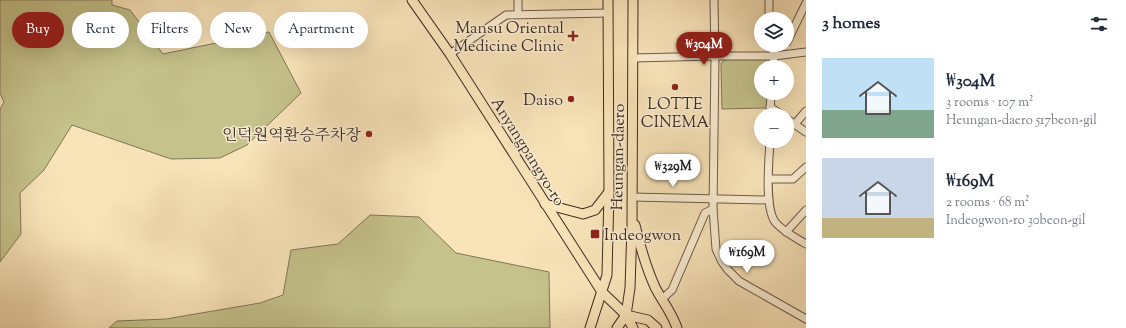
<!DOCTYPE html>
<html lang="en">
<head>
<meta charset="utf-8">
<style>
	body { margin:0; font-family:"Sorts Mill Goudy","Noto Serif KR",serif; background:#f6f6f7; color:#1f2937; height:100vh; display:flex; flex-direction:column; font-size:15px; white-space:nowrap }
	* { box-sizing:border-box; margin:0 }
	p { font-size:13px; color:#747a83 }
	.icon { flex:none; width:22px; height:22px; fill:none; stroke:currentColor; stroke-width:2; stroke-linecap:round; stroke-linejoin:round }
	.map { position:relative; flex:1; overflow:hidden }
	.sheet { display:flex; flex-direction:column; background:#fff; width:320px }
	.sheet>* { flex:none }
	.banner { position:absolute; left:12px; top:12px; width:380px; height:36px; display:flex; gap:8px }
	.fabs { position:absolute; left:754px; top:12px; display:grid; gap:8px }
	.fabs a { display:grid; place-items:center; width:40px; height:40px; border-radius:50%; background:#fff; box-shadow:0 4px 16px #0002; font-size:20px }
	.price { position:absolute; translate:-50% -34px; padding:0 9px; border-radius:14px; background:#fff; color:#222; font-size:13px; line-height:26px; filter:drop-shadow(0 1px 2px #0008) }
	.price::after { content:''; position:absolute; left:50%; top:24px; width:12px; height:9px; margin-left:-6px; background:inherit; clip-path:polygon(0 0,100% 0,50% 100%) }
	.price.current { background:#8f2418; color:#fff }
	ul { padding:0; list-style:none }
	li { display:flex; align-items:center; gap:12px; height:100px; padding:0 16px }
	li span { display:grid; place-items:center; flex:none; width:112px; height:80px; border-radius:0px; color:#555 }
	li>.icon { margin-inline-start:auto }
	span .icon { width:48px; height:48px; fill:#fffc; stroke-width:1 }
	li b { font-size:17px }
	h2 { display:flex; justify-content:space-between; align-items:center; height:48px; padding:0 16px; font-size:17px }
	.pill { padding:0 14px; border-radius:18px; background:#fff; box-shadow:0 4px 16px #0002; font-size:14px; line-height:36px }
	.pill.current { background:#8f2418; color:#fff }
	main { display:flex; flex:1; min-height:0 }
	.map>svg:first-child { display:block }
	.green { fill:#c5c28b; stroke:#817757 }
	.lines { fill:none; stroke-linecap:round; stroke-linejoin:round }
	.minor-casing { stroke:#6c5a49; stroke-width:9 }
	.major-casing { stroke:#3d2c23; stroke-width:11 }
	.minor { stroke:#fbedd2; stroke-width:7 }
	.major { stroke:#f9e4ba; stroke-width:9 }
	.poi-dot { fill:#8f2418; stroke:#fbedd2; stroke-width:1.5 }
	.labels { text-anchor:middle; stroke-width:3; stroke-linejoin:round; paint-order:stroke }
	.poi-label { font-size:16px; fill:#3d2c23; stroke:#fbedd2; text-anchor:end }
	.street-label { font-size:16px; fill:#3d2c23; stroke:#fbedd2 }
</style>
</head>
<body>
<main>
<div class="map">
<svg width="806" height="328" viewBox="0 0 806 328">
	<rect width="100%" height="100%" fill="#f9e4ba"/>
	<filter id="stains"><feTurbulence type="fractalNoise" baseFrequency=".005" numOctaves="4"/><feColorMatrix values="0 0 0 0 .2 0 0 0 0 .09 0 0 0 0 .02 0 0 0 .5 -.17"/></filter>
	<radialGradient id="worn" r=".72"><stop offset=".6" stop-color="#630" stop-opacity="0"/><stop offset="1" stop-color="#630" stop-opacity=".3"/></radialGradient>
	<g class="green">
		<polygon points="0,0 112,0 112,5 130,10 163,54 269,32 301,93 247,145 220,158 171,159 72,125 44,170 20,193 21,234 0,262 0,109 4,102 0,93"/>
		<polygon points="729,57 769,59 769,67 761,67 761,93 768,93 767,108 722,109 721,63"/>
		<polygon points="370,215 419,217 456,253 549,272 550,328 109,328 117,321 166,319 260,303 283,295 291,250 338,244"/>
	</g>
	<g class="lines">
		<g class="minor-casing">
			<g id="minor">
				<polyline points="714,0 715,56 713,209 716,249 722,262 728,270 739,281 806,319"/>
				<polyline points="769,0 769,19"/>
				<polyline points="518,14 518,0"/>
				<polyline points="787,42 806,3"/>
				<polyline points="772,45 774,56 773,67"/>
				<polyline points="450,54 506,15 608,13"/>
				<polyline points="633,58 715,56 774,56 806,52"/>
				<polyline points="770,107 782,115"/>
				<polyline points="770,115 771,93"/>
				<polyline points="787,119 806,132"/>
				<polyline points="795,124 806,111"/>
				<path d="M770,141C769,159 764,210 776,223C784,232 796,238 806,244"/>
				<polyline points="769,179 793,179 806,167"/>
				<polyline points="632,197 769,200"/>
				<polyline points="786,232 806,210"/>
				<polyline points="662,299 672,290 705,213 713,209"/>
			</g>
		</g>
		<g class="major-casing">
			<g id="major">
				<polyline points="412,0 450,54 602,292 626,315 633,328"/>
				<polyline points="545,204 583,214 595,210 609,192"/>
				<path d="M635,225C640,246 646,267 655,287C662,301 672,313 677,328"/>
				<polyline points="626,315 648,320 657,328"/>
				<polyline points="590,328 607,275 609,192 608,0"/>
				<polyline points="617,328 626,315 630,288 632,227 633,0"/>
			</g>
		</g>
		<use href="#minor" class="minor"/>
		<use href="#major" class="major"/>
	</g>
	<g class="poi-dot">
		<path d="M571 30h4v4h4v4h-4v4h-4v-4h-4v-4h4z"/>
		<circle cx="675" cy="87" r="4"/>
		<circle cx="571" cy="99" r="4"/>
		<circle cx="369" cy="134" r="4"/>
		<rect x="590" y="229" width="10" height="10" rx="2"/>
	</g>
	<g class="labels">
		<g class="poi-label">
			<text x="564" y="33">Mansu Oriental<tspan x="564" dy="18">Medicine Clinic</tspan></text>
			<text x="563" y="105">Daiso</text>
			<text x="675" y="109" text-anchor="middle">LOTTE<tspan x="675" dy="18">CINEMA</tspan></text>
			<text x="361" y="140">인덕원역환승주차장</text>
			<text x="604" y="240" text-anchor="start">Indeogwon</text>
		</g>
		<g class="street-label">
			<text transform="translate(529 151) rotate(58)" y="6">Anyangpangyo-ro</text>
			<text transform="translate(617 157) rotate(-89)" y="6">Heungan-daero</text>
		</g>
	</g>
	<rect width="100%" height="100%" filter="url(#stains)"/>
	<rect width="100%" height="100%" fill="url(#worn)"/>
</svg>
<div class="fabs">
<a><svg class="icon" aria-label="layers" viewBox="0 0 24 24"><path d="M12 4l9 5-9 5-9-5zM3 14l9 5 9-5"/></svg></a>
<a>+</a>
<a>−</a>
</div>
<b class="price current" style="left:704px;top:66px">₩304M</b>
<b class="price" style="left:673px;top:188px">₩329M</b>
<b class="price" style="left:747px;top:274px">₩169M</b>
<div class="banner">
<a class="pill current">Buy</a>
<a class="pill">Rent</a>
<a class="pill">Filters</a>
<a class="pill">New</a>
<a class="pill">Apartment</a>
</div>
</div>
<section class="sheet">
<h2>3 homes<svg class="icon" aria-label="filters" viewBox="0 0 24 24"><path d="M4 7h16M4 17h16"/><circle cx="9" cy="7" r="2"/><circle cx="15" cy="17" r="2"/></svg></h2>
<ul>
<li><span style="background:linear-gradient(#bfe0f5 65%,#7fa58c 0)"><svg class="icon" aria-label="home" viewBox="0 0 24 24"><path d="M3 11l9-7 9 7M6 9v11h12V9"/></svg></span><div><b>₩304M</b><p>3 rooms · 107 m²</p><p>Heungan-daero 517beon-gil</p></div></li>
<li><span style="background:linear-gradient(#c9d6e8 75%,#c2b280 0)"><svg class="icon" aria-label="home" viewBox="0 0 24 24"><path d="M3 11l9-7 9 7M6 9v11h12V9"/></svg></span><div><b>₩169M</b><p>2 rooms · 68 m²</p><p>Indeogwon-ro 30beon-gil</p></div></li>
</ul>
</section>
</main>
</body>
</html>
